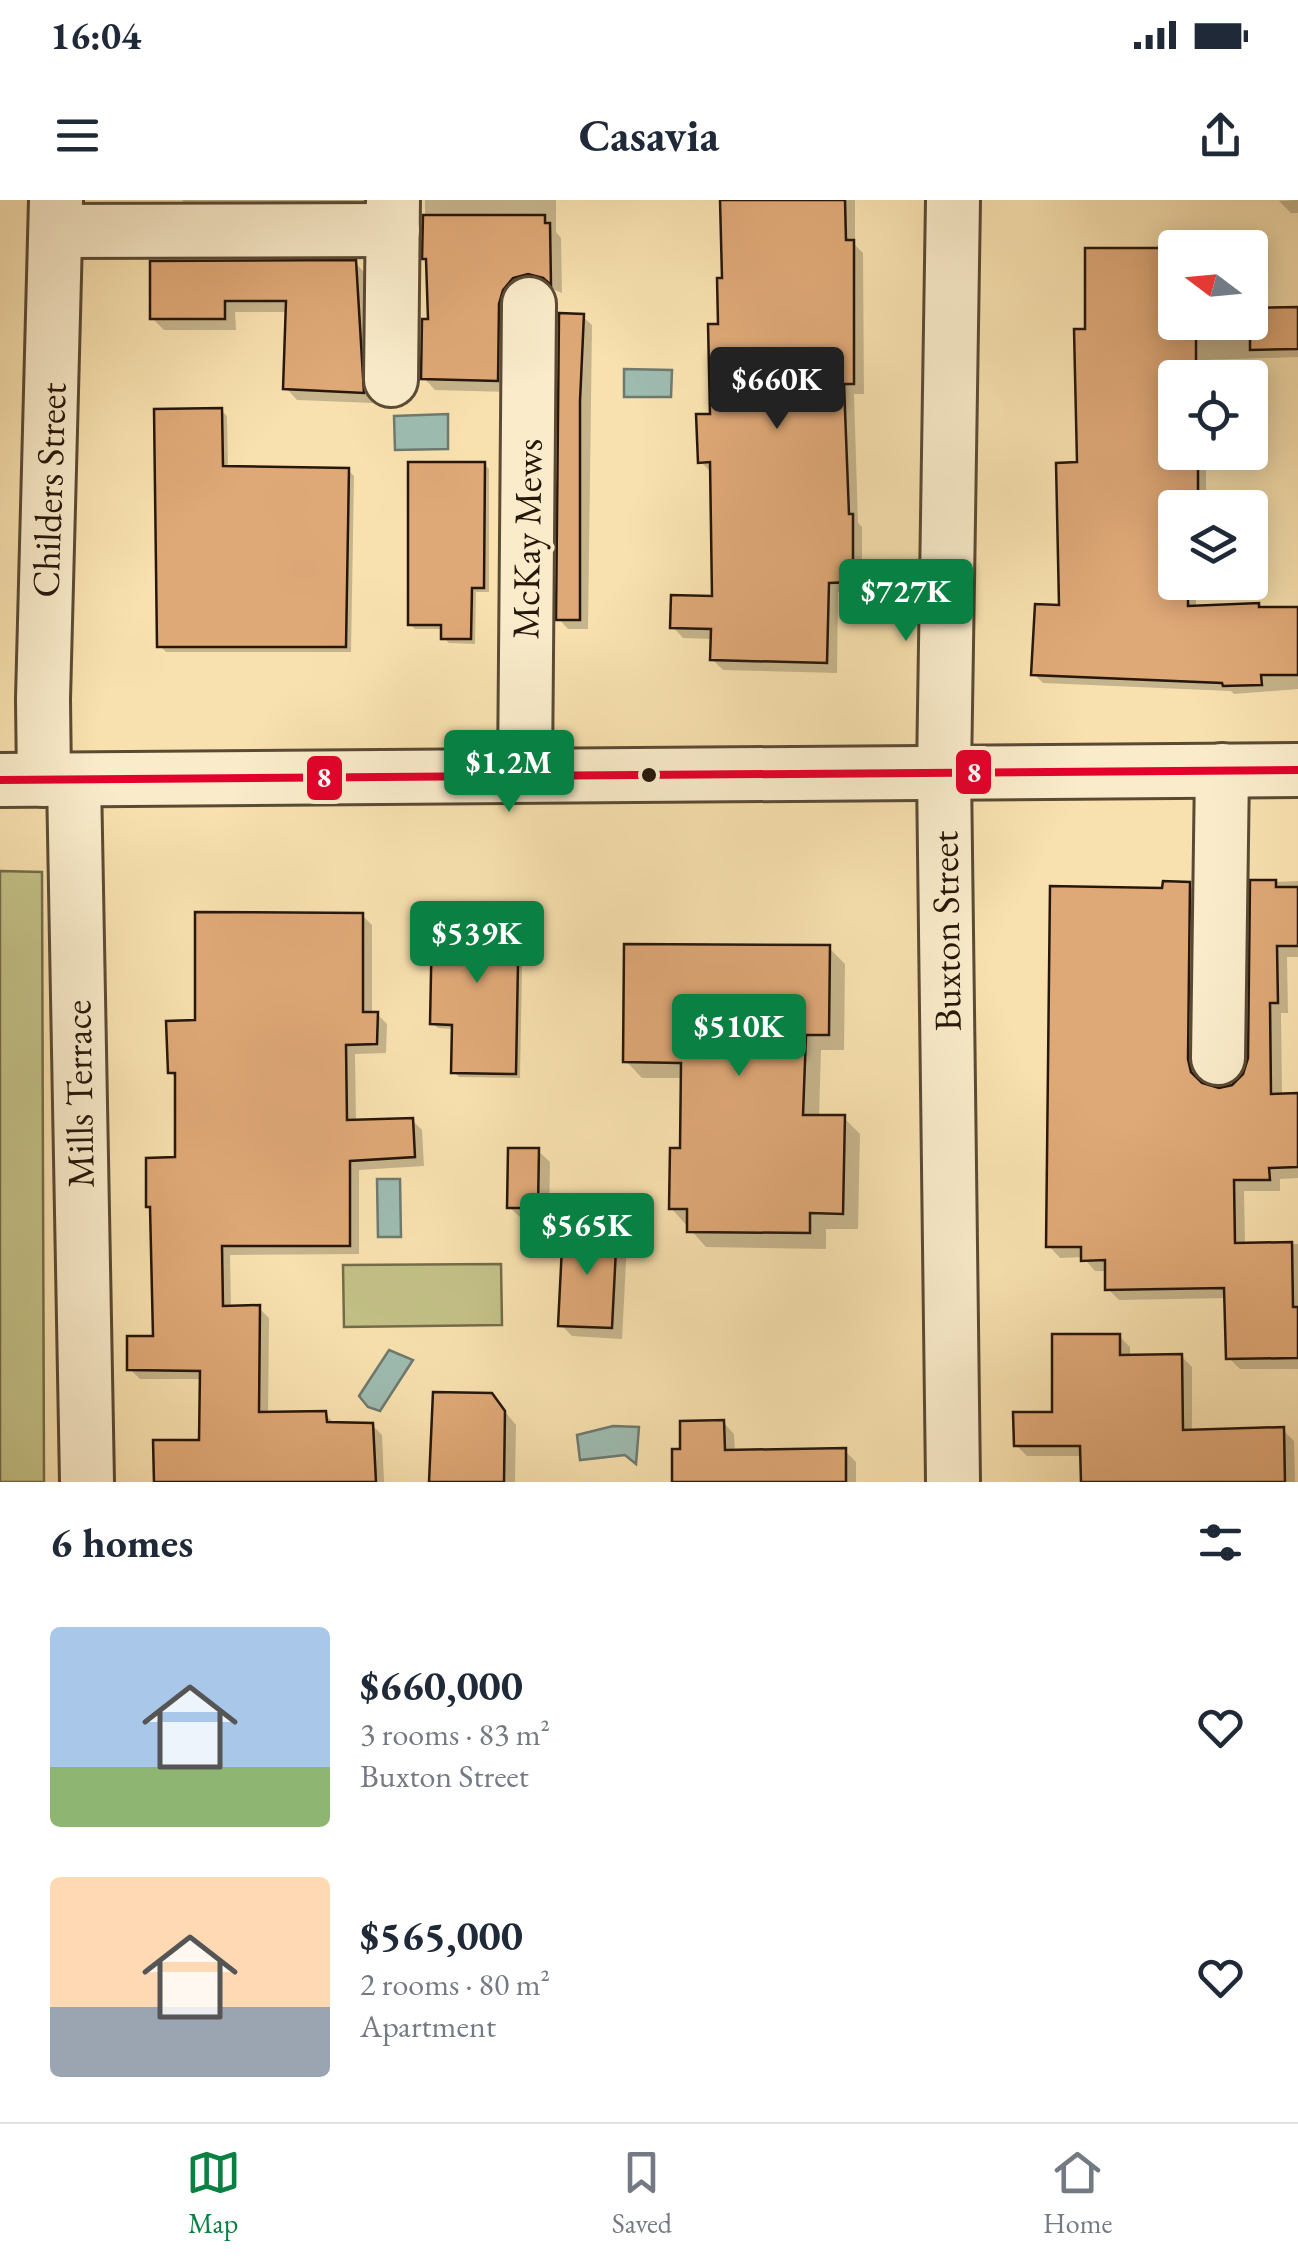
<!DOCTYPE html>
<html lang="en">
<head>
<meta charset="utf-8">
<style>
	body { margin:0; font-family:"EB Garamond",serif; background:#f2f2f3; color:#1f2937; height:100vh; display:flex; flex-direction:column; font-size:38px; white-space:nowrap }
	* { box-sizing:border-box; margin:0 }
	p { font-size:32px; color:#747a83 }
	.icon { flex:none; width:55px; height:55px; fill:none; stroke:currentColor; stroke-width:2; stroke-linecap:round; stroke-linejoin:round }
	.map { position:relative; height:1282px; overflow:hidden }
	.sheet { display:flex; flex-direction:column; background:#fff; flex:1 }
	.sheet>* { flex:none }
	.needle { width:65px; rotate:286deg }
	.fabs { position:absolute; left:1158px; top:30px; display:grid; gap:20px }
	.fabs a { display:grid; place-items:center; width:110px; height:110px; border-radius:10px; background:#fff; box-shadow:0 5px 25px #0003; font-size:50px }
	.price { position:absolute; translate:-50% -85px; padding:0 22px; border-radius:10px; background:#0b8043; color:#fff; font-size:32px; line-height:65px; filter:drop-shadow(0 2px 5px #0008) }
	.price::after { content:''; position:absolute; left:50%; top:60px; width:30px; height:22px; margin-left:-15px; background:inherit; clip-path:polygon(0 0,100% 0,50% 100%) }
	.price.on { background:#222; color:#fff }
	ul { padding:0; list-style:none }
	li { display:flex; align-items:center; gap:30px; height:250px; padding:0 50px }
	li span { display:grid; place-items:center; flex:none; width:280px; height:200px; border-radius:10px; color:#555 }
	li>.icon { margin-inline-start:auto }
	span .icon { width:120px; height:120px; fill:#fffc; stroke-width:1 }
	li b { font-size:42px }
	h2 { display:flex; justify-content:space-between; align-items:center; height:120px; padding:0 50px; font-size:42px }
	.status { display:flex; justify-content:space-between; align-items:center; height:70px; padding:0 50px; background:#fff; direction:ltr }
	.status svg { height:28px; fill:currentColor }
	header { display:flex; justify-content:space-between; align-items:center; height:130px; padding:0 50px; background:#fff; font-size:45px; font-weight:700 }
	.dock { display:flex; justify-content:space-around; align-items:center; height:140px; border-top:2px solid #e0e1e3; background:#fff; font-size:28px; color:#747a83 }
	.dock a { display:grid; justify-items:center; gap:5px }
	.dock .on { color:#0b8043 }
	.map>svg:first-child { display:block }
	.green { fill:#c3c187; stroke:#746c49; stroke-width:2.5 }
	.water { fill:#9ebcb1; stroke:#6e7a6f; stroke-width:2.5 }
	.shadow { fill:#0003 }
	.building { fill:#dfa877; stroke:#26170b; stroke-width:2.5 }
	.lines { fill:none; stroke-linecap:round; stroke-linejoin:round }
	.minor-casing { stroke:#5a4a34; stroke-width:58 }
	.minor { stroke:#faeccb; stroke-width:52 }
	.bus-1-casing { stroke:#faeccb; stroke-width:15 }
	.bus-1 { stroke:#e4002b; stroke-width:8 }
	.bus-dot { fill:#26170b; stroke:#faeccb; stroke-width:4 }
	.labels { text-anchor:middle; stroke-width:8; stroke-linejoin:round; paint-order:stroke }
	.street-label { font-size:38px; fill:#26170b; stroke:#faeccb }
	.line-badge { stroke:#faeccb; stroke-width:4 }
	.badge-label { font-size:28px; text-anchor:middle; font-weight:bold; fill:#fff }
</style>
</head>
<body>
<div class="status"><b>16:04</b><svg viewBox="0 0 49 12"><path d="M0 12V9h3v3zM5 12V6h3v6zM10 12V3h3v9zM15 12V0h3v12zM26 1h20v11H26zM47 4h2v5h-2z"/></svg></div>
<header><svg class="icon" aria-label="menu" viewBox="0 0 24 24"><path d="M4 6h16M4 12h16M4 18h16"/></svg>Casavia<svg class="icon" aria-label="share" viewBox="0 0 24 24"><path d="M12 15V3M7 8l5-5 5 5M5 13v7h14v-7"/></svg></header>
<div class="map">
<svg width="1298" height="1282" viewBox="0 0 1298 1282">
	<rect width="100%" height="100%" fill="#f8e1af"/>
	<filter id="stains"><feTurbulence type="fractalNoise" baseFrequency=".002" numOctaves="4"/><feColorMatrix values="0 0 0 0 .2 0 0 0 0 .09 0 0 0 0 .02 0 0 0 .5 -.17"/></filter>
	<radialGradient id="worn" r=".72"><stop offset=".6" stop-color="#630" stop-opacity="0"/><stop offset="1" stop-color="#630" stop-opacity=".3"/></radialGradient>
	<g class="green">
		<polygon points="0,671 42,672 44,1282 0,1282"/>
		<polygon points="501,1064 502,1125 344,1127 343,1065"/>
	</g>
	<g class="water">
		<polygon points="624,169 672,170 671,197 624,197"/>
		<polygon points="448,214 448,249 395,250 394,216"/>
		<polygon points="377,979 400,979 401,1037 378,1037"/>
		<polygon points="389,1150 413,1160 380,1211 368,1207 359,1196"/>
		<polygon points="613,1226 639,1227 636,1264 625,1255 580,1260 577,1235"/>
	</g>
	<g class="shadow">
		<polygon points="182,0 379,0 340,3 340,11 193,11"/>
		<polygon points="425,0 556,0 556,32 561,38 562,93 542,85 509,192 435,190 424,178 431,121 429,62 425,58"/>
		<polygon points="723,0 855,0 855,45 863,53 864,194 854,194 858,323 862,327 862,392 838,392 837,473 723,470 712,459 713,439 683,438 673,427 714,399 711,272 701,262 713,216 724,80"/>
		<polygon points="1298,0 1298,13 1291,13 1279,1"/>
		<polygon points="1175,51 1175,122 1250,122 1250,111 1298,110 1298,157 1204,160 1204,178 1175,178 1175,252 1206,252 1206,305 1175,308 1175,382 1196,382 1196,408 1258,406 1262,410 1298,409 1298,489 1234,494 1231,491 1043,483 1034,474 1062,408 1079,265 1088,131"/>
		<polygon points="355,63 366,74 374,203 297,200 286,188 288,112 235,112 236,130 164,130 152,118"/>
		<polygon points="582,116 592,125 588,429 568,429 559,419"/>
		<polygon points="221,210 227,216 228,268 348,270 354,276 351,452 166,452 160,446"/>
		<polygon points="484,264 489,269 489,392 476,392 475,444 449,443 444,438 444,429 415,429 410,424"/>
		<polygon points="1298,681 1298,757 1287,757 1288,813 1281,813 1282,896 1298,895 1298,978 1280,979 1280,991 1244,991 1245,1045 1298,1044 1298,1169 1240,1169 1229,1158 1227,1098 1119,1100 1108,1089 1107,1071 1095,1071 1083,1057 1060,1058 1049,1046 1165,690 1189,685 1201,696 1198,871 1203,886 1217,890 1235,886 1245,875 1250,860 1253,683"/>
		<polygon points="518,709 523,714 520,878 459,877 454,872 455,829 438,828 432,823"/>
		<polygon points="362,715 372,725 372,814 377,814 387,824 386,853 355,854 356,922 412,920 422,930 424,966 359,970 359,1054 230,1055 231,1109 259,1108 269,1118 268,1214 325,1214 336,1225 372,1225 382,1235 384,1282 157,1282 202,1242 202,1179 140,1179 130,1169 155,1138 177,960 177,879 170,872 197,823"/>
		<polygon points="829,748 845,764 844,850 821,850 819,917 844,918 860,934 858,1029 826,1029 826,1049 706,1047 671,1008 682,951 683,878 642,878 626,861"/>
		<polygon points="538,951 550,962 549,1019 521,1018 509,1007"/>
		<polygon points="616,1032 627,1043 622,1139 572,1136 561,1125"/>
		<polygon points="1119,1136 1130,1147 1130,1157 1181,1156 1192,1167 1192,1232 1283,1230 1294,1241 1295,1282 1083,1282 1082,1256 1027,1256 1016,1245 1055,1214"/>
		<polygon points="491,1195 516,1225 515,1282 431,1282"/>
		<polygon points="723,1222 734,1234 735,1252 844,1250 856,1262 856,1282 675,1282 683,1252"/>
	</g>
	<g class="building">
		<polygon points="720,0 845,0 846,40 854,40 854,184 844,184 849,314 853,314 853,382 829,383 827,463 710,460 711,429 670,428 671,395 712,396 710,262 698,263 696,214 710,214 708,124 718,124 717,78 722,78"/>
		<polygon points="423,15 545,15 545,23 550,23 551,85 543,78 528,74 513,78 503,90 499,104 498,181 421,179 422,119 428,119 426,59 422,59"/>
		<polygon points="1085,48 1175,48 1175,128 1196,128 1196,178 1175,178 1175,252 1198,252 1198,297 1175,297 1175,382 1188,382 1188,406 1259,403 1259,407 1298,407 1298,475 1261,475 1262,485 1223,486 1222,483 1031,475 1035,404 1059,405 1056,263 1077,262 1074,129 1085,129"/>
		<polygon points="356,60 364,193 283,189 286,101 225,101 225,119 150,119 150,61"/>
		<polygon points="1298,107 1298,149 1250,150 1250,108"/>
		<polygon points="559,113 584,114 580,201 580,420 556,420"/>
		<polygon points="222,208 223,266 349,268 346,447 157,447 154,209"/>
		<polygon points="408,262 485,262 484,388 472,388 471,439 441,439 441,425 408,425"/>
		<polygon points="1250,680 1276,680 1276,687 1298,687 1298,746 1277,746 1278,803 1270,803 1271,894 1298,893 1298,967 1269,968 1270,980 1234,980 1235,1043 1292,1042 1293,1107 1298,1107 1298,1158 1226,1159 1224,1088 1105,1090 1105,1060 1081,1061 1081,1047 1046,1047 1050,686 1162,688 1163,681 1190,682 1188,859 1191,872 1202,883 1219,888 1232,885 1243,874 1248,858"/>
		<polygon points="452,706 519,707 516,874 451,873 452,825 430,824 432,724"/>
		<polygon points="195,712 363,713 363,812 378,812 377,844 346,845 347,920 413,918 415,957 350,961 350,1046 222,1046 223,1106 260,1105 259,1212 326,1211 327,1222 373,1223 376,1282 154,1282 153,1240 199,1240 200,1171 127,1170 127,1136 153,1136 150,1007 146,1007 146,958 175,957 175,873 168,873 166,821 195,820"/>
		<polygon points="624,744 830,745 829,835 806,835 803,915 845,915 843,1014 810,1013 810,1033 687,1032 687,1009 669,1009 670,948 680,948 681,863 623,862"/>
		<polygon points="508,948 539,948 538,1008 507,1008"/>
		<polygon points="563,1027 617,1029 612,1128 558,1126"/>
		<polygon points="1052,1134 1120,1134 1120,1155 1182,1154 1183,1230 1284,1227 1285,1282 1081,1282 1080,1246 1014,1246 1013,1212 1052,1212"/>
		<polygon points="433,1192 492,1193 505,1211 504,1282 429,1282"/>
		<polygon points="724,1220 725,1250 846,1248 846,1282 672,1282 672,1249 680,1249 680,1221"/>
	</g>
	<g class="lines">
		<g class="minor-casing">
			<g id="minor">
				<polyline points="953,0 944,573 953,1282"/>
				<polyline points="56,31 393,30"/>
				<polyline points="391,180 393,0"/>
				<polyline points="525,574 529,104"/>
				<polyline points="0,580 1298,570"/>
				<polyline points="44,580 43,499 56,0"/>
				<polyline points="74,580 87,1282"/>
				<polyline points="1218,858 1222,570"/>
			</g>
		</g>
		<use href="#minor" class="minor"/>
		<g class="bus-1-casing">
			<polyline id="bus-1" points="0,580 1298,570"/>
		</g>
		<use href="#bus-1" class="bus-1"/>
	</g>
	<circle class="bus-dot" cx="649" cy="575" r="9"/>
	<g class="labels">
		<g class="street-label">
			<text transform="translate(49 290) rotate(-88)" y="13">Childers Street</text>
			<text transform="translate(527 339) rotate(-89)" y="13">McKay Mews</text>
			<text transform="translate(946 731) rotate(-91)" y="13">Buxton Street</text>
			<text transform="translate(79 894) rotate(-91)" y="13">Mills Terrace</text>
		</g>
	</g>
	<g class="line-badge">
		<rect x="954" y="548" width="39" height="48" rx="10" fill="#e4002b"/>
		<rect x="305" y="554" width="39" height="48" rx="10" fill="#e4002b"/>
	</g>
	<g class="badge-label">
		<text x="974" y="582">8</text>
		<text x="324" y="587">8</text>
	</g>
	<rect width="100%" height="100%" filter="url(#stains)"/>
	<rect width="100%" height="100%" fill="url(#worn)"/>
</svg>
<div class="fabs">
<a><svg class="needle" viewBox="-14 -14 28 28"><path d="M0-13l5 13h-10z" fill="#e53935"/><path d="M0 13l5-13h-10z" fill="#747a83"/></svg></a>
<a><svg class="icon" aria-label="locate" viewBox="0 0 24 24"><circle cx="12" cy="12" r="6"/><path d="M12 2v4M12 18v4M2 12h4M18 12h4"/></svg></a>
<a><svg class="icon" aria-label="layers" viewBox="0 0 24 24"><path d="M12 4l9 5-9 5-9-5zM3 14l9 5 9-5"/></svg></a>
</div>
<b class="price on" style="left:777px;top:232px">$660K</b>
<b class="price" style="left:906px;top:444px">$727K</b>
<b class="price" style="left:509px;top:615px">$1.2M</b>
<b class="price" style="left:477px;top:786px">$539K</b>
<b class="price" style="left:739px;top:879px">$510K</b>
<b class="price" style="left:587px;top:1078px">$565K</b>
</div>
<section class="sheet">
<h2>6 homes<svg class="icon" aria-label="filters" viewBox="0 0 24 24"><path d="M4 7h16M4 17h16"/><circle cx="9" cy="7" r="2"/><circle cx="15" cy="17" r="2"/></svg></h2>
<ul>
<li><span style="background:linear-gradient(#a9c7e8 70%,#8fb573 0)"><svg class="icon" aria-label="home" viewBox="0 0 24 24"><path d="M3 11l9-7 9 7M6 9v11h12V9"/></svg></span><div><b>$660,000</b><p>3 rooms · 83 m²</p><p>Buxton Street</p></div><svg class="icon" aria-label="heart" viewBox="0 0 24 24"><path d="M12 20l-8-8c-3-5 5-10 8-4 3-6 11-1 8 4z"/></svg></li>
<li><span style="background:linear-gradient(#ffd9b3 65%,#9aa5b1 0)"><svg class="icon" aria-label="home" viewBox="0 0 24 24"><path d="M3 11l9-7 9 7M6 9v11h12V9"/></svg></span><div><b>$565,000</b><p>2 rooms · 80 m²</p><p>Apartment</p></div><svg class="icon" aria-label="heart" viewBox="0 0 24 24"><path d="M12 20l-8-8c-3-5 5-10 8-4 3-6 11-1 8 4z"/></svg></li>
</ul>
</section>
<nav class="dock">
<a class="on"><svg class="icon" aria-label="map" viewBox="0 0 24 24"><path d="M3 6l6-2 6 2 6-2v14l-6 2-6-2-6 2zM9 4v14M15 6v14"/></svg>Map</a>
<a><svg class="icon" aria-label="saved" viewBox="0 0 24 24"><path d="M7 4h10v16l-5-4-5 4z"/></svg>Saved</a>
<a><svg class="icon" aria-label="home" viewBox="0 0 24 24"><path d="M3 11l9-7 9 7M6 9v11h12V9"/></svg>Home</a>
</nav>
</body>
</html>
